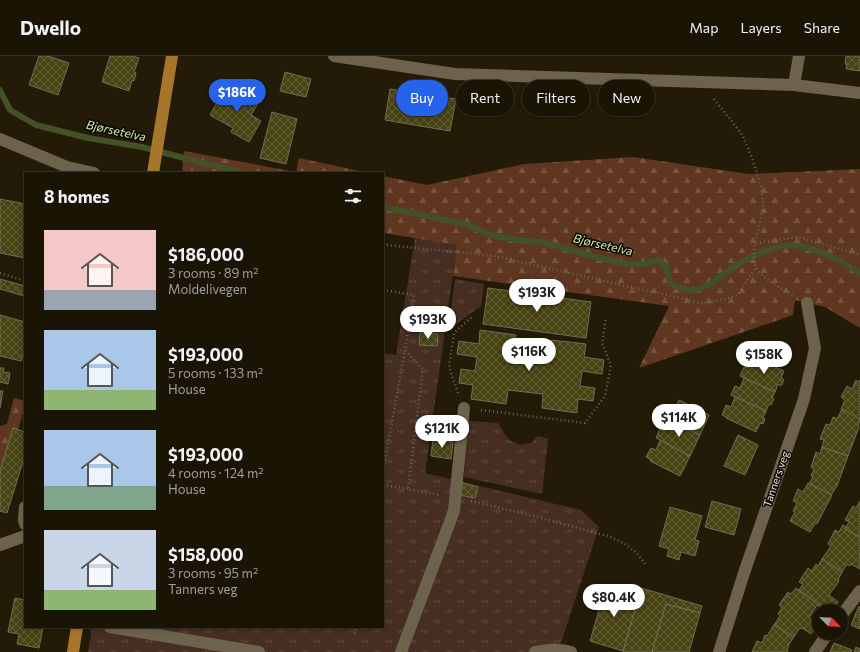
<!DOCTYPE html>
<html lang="en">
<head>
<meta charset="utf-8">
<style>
	body { margin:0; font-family:Commissioner,sans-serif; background:#231d0f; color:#f1f3f6; height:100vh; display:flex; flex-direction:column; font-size:15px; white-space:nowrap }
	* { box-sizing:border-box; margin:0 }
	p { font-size:13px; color:#9f9e9a }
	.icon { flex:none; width:22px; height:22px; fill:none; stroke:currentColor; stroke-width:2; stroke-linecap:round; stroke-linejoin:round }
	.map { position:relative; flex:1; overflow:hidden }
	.sheet { position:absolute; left:24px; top:116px; width:360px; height:456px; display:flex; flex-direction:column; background:#1a1405; border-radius:0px; box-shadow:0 2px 6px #0003,0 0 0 1px #383327 }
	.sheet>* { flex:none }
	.top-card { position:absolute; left:396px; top:24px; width:380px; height:36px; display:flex; gap:8px }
	.needle { width:26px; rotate:114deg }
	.fabs { position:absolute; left:812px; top:548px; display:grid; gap:8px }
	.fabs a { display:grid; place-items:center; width:36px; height:36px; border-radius:50%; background:#1a1405; box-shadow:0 2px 6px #0003,0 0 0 1px #383327; font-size:20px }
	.price { position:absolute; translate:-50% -34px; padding:0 9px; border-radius:14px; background:#fff; color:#222; font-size:13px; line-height:26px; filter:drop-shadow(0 1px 2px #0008) }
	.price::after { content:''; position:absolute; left:50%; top:24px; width:12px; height:9px; margin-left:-6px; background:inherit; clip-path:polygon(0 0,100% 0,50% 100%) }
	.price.active { background:#2563eb; color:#fff }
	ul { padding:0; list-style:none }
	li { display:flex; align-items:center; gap:12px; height:100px; padding:0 20px }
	li span { display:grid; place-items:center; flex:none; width:112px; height:80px; border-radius:0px; color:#555 }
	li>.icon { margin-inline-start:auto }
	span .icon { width:48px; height:48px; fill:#fffc; stroke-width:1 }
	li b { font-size:17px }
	h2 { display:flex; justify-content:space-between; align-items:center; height:48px; padding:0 20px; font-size:17px }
	.tag { padding:0 14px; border-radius:18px; background:#1a1405; box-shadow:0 2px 6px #0003,0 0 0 1px #383327; font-size:14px; line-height:36px }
	.tag.active { background:#2563eb; color:#fff }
	header { display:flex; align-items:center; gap:24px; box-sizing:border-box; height:56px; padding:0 20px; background:#1a1405; border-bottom:1px solid #383327 }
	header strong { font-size:19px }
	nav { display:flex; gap:22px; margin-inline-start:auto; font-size:14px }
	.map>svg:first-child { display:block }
	.grass { fill:url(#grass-tufts) }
	.forest { fill:url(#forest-firs) }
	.garden { fill:#462e22 }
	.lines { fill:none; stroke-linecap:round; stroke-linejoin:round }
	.stream { stroke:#435126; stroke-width:6 }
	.building { fill:url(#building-cross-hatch); stroke:#6f6e57 }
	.path { stroke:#6c6554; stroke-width:2.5; stroke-dasharray:1 3; stroke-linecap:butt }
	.minor { stroke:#6d634d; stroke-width:12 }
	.major { stroke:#a8762a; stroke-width:12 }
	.labels { text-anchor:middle; stroke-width:3; stroke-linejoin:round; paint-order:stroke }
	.street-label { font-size:11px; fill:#e9e4d8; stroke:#090602 }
	.water-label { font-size:12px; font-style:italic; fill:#d6eea6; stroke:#090602 }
</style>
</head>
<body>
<header>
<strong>Dwello</strong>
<nav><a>Map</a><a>Layers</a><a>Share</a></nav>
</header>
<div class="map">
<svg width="860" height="596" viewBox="0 0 860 596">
	<defs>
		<pattern id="grass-tufts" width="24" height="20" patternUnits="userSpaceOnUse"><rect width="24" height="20" fill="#462e22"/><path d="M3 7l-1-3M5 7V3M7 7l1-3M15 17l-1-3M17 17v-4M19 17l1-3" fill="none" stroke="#614c41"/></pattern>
		<pattern id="forest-firs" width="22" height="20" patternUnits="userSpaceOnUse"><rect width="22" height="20" fill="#5f3721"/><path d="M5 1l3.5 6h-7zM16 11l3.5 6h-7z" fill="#765440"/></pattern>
		<pattern id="building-cross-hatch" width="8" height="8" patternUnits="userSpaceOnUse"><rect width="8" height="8" fill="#474313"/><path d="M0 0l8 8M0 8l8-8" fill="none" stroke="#625e35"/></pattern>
	</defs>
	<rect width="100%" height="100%" fill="#231b07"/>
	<g class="grass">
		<polygon points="415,182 457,189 425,417 581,454 599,471 558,596 88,596 92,571 383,571 383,297 396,299"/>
		<polygon points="455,223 484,228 481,250 448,274"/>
		<polygon points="468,365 498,367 508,383 519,389 531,387 538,380 548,383 542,438 464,421"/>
	</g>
	<g class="forest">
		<polygon points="184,95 296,116 299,102 369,117 182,117"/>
		<polygon points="633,101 749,118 860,113 860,272 825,251 795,244 793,259 639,312 669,250 453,220 457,189 383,177 383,120 427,129 524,108"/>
		<polygon points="14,342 25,345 25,350 0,438 0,370 7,368"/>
	</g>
	<polygon class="garden" points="383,310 394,312 383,380"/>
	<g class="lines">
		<g class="stream">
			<polyline points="0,34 10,54 36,69 88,82 142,91 242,117"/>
			<path d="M383,151L465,168L491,179L517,184L542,186L592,200L627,208H643L658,204L666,211L670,227C679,232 689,236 699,233C713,229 723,217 735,210C749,200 781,187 798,190C818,193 844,206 860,217"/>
		</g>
	</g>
	<g class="building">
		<polygon points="39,0 48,0 69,7 58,39 29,29"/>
		<polygon points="110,0 131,0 139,2 134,16 136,17 134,25 132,24 129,35 102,26"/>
		<polygon points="846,0 860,0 860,15 846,13 847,9 845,8"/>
		<polygon points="285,16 311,23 306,41 280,35"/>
		<polygon points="226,30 258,47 251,59 261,65 249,86 231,76 233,72 210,59"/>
		<polygon points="390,33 456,43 450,75 385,64"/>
		<polygon points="272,56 297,63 286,108 260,102"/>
		<polygon points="0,143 25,148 25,202 0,197"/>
		<polygon points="0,223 25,230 24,240 0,233"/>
		<polygon points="488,232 591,246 586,282 483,268"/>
		<polygon points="0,259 25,266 25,293 21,305 0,300"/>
		<polygon points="480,274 516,279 513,298 548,303 551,284 586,288 584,301 604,304 602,318 582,315 580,330 595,332 593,345 578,343 577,357 542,352 543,338 508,334 506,348 471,343 473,329 459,327 461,313 475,315 477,301 457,298 459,285 479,288"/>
		<polygon points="420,277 438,278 437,290 419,289"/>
		<polygon points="754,301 784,315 781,322 784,324 781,330 778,328 775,336 740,320 744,311 749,312"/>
		<polygon points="0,312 4,312 3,316 10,317 8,328 0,326"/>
		<polygon points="744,322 775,336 772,342 774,343 771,349 769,348 766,355 731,339 735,330 740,332"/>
		<polygon points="856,324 859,326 860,324 860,363 841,353 845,344 841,341 847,330 852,333"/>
		<polygon points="0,335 3,335 0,352"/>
		<polygon points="735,341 766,355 763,362 765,363 763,368 760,367 756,376 726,362 726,361 722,359 726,349 731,351"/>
		<polygon points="679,344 709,359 700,379 665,363 669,353 674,355"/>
		<polygon points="842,353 860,363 858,370 859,371 848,400 822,391 824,384 820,383 826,368 830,369 833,361 837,363"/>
		<polygon points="669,365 700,379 690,400 656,382 660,372 665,374"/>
		<polygon points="13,372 25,376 25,399 7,457 0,455 0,415"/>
		<polygon points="738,379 758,389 745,419 724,410"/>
		<polygon points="433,383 453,386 451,403 431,400"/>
		<polygon points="660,384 690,400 680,420 650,405 651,404 646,401 651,392 656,394"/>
		<polygon points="822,391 848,400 837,430 831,439 809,428 813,421 811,420 814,413 811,411 816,396 820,398"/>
		<polygon points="463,427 478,431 475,442 460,439"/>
		<polygon points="808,427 832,439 817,468 815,467 810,476 790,465 795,456 793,455 797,447 793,445 798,433 803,436"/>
		<polygon points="712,445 741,453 734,479 705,471"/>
		<polygon points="860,445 860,481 845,473 849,466 845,464 853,450 856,452"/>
		<polygon points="670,451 702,460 695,484 699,485 695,500 681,496 679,504 667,500 669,493 659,490"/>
		<polygon points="843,469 846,471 845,473 860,481 860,496 859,498 860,499 860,513 851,508 850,510 847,508 842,516 822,503 831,490 828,488 835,474 839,476"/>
		<polygon points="822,503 842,516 838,524 839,525 829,539 838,546 832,555 830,555 821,549 821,550 799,534 803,528 799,526 808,512 812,515 816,508 818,510"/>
		<polygon points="606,530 639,540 623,595 590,585"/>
		<polygon points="641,532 702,550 700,557 666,548 652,596 623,596"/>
		<polygon points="796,532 821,550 820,551 817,549 809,562 818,568 811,578 802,572 799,573 794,581 774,569 780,560 778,558 782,552 779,549 788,536 791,538"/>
		<polygon points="15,542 25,544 25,571 43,571 39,592 17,588 19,578 8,576"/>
		<polygon points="666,548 700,557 689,596 652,596"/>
		<polygon points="859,550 860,551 860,573 851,569"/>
		<polygon points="774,569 794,581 789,588 787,596 752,596 757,585 762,587 765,579 767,580"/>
		<polygon points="834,587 852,594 851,596 830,596"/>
		<polygon points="856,591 860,593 860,592 860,596 854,596"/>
	</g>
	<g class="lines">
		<g class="path">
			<path d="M714,43C723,55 733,66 742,79C749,91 763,132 763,146C763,163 751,190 754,206C756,220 781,232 793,239"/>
			<polyline points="756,187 798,181 860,199"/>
			<polyline points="383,190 387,189 494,200 706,248 738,239 756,211"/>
			<polyline points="0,217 25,225"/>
			<polyline points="383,234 414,239 405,294 423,313 408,433 439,439"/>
			<polyline points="458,337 449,311 454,277 472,261"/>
			<polyline points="481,354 585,367 605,340 611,309 602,287 606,261"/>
			<polyline points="383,416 405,294"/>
			<polyline points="383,429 408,433"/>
			<polyline points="471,445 538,461 611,481 625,488 637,497 645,508"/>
			<polyline points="355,578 356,571"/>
		</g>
		<g class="minor">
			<polyline points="334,0 455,18 794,29 860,37"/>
			<polyline points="794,29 799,0"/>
			<polyline points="0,83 67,111 94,117"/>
			<polyline points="25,451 24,464 25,468"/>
			<polyline points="0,489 25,480"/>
			<polyline points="841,560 860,535"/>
			<polyline points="110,571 259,596"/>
			<polyline points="401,596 454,455 464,352"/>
			<path d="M535,596C547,594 559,592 571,596"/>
			<polyline points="719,596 744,517 804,343 815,292 807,247"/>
			<polyline points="815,596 828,577"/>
		</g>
		<g class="major">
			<polyline points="153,117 172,0"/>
			<polyline points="73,596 77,571"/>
		</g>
	</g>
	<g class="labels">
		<g class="street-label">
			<text transform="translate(776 423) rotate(-71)" y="4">Tanners veg</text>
		</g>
		<g class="water-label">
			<text transform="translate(116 75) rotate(12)" y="4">Bjørsetelva</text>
			<text transform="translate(603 189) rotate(13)" y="4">Bjørsetelva</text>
		</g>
	</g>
</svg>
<div class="fabs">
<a><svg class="needle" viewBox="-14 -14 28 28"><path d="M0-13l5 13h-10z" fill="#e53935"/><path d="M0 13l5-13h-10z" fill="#9f9e9a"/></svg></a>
</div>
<b class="price active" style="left:237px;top:57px">$186K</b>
<b class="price" style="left:537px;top:257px">$193K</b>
<b class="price" style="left:428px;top:284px">$193K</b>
<b class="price" style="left:529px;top:316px">$116K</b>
<b class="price" style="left:764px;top:319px">$158K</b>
<b class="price" style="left:679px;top:382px">$114K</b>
<b class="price" style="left:442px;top:393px">$121K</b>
<b class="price" style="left:614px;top:562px">$80.4K</b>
<div class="top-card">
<a class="tag active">Buy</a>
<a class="tag">Rent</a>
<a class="tag">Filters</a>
<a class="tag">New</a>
</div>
<section class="sheet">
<h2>8 homes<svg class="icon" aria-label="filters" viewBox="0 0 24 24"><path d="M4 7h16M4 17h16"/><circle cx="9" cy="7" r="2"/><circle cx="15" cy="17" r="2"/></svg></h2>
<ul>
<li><span style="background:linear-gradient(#f6c9c9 75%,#9aa5b1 0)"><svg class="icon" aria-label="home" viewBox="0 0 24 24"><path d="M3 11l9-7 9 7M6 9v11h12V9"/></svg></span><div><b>$186,000</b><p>3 rooms · 89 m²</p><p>Moldelivegen</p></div></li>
<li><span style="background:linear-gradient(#a9c7e8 75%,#8fb573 0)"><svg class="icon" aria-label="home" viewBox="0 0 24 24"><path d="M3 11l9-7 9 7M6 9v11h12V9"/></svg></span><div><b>$193,000</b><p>5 rooms · 133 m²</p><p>House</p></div></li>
<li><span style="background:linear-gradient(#a9c7e8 70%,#7fa58c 0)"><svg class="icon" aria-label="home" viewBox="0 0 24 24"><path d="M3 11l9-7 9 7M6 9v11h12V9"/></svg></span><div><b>$193,000</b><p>4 rooms · 124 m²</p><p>House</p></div></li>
<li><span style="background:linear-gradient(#c9d6e8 75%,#8fb573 0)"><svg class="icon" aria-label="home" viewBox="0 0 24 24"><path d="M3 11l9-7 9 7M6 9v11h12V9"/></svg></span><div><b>$158,000</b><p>3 rooms · 95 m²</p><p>Tanners veg</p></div></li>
</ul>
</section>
</div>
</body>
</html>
